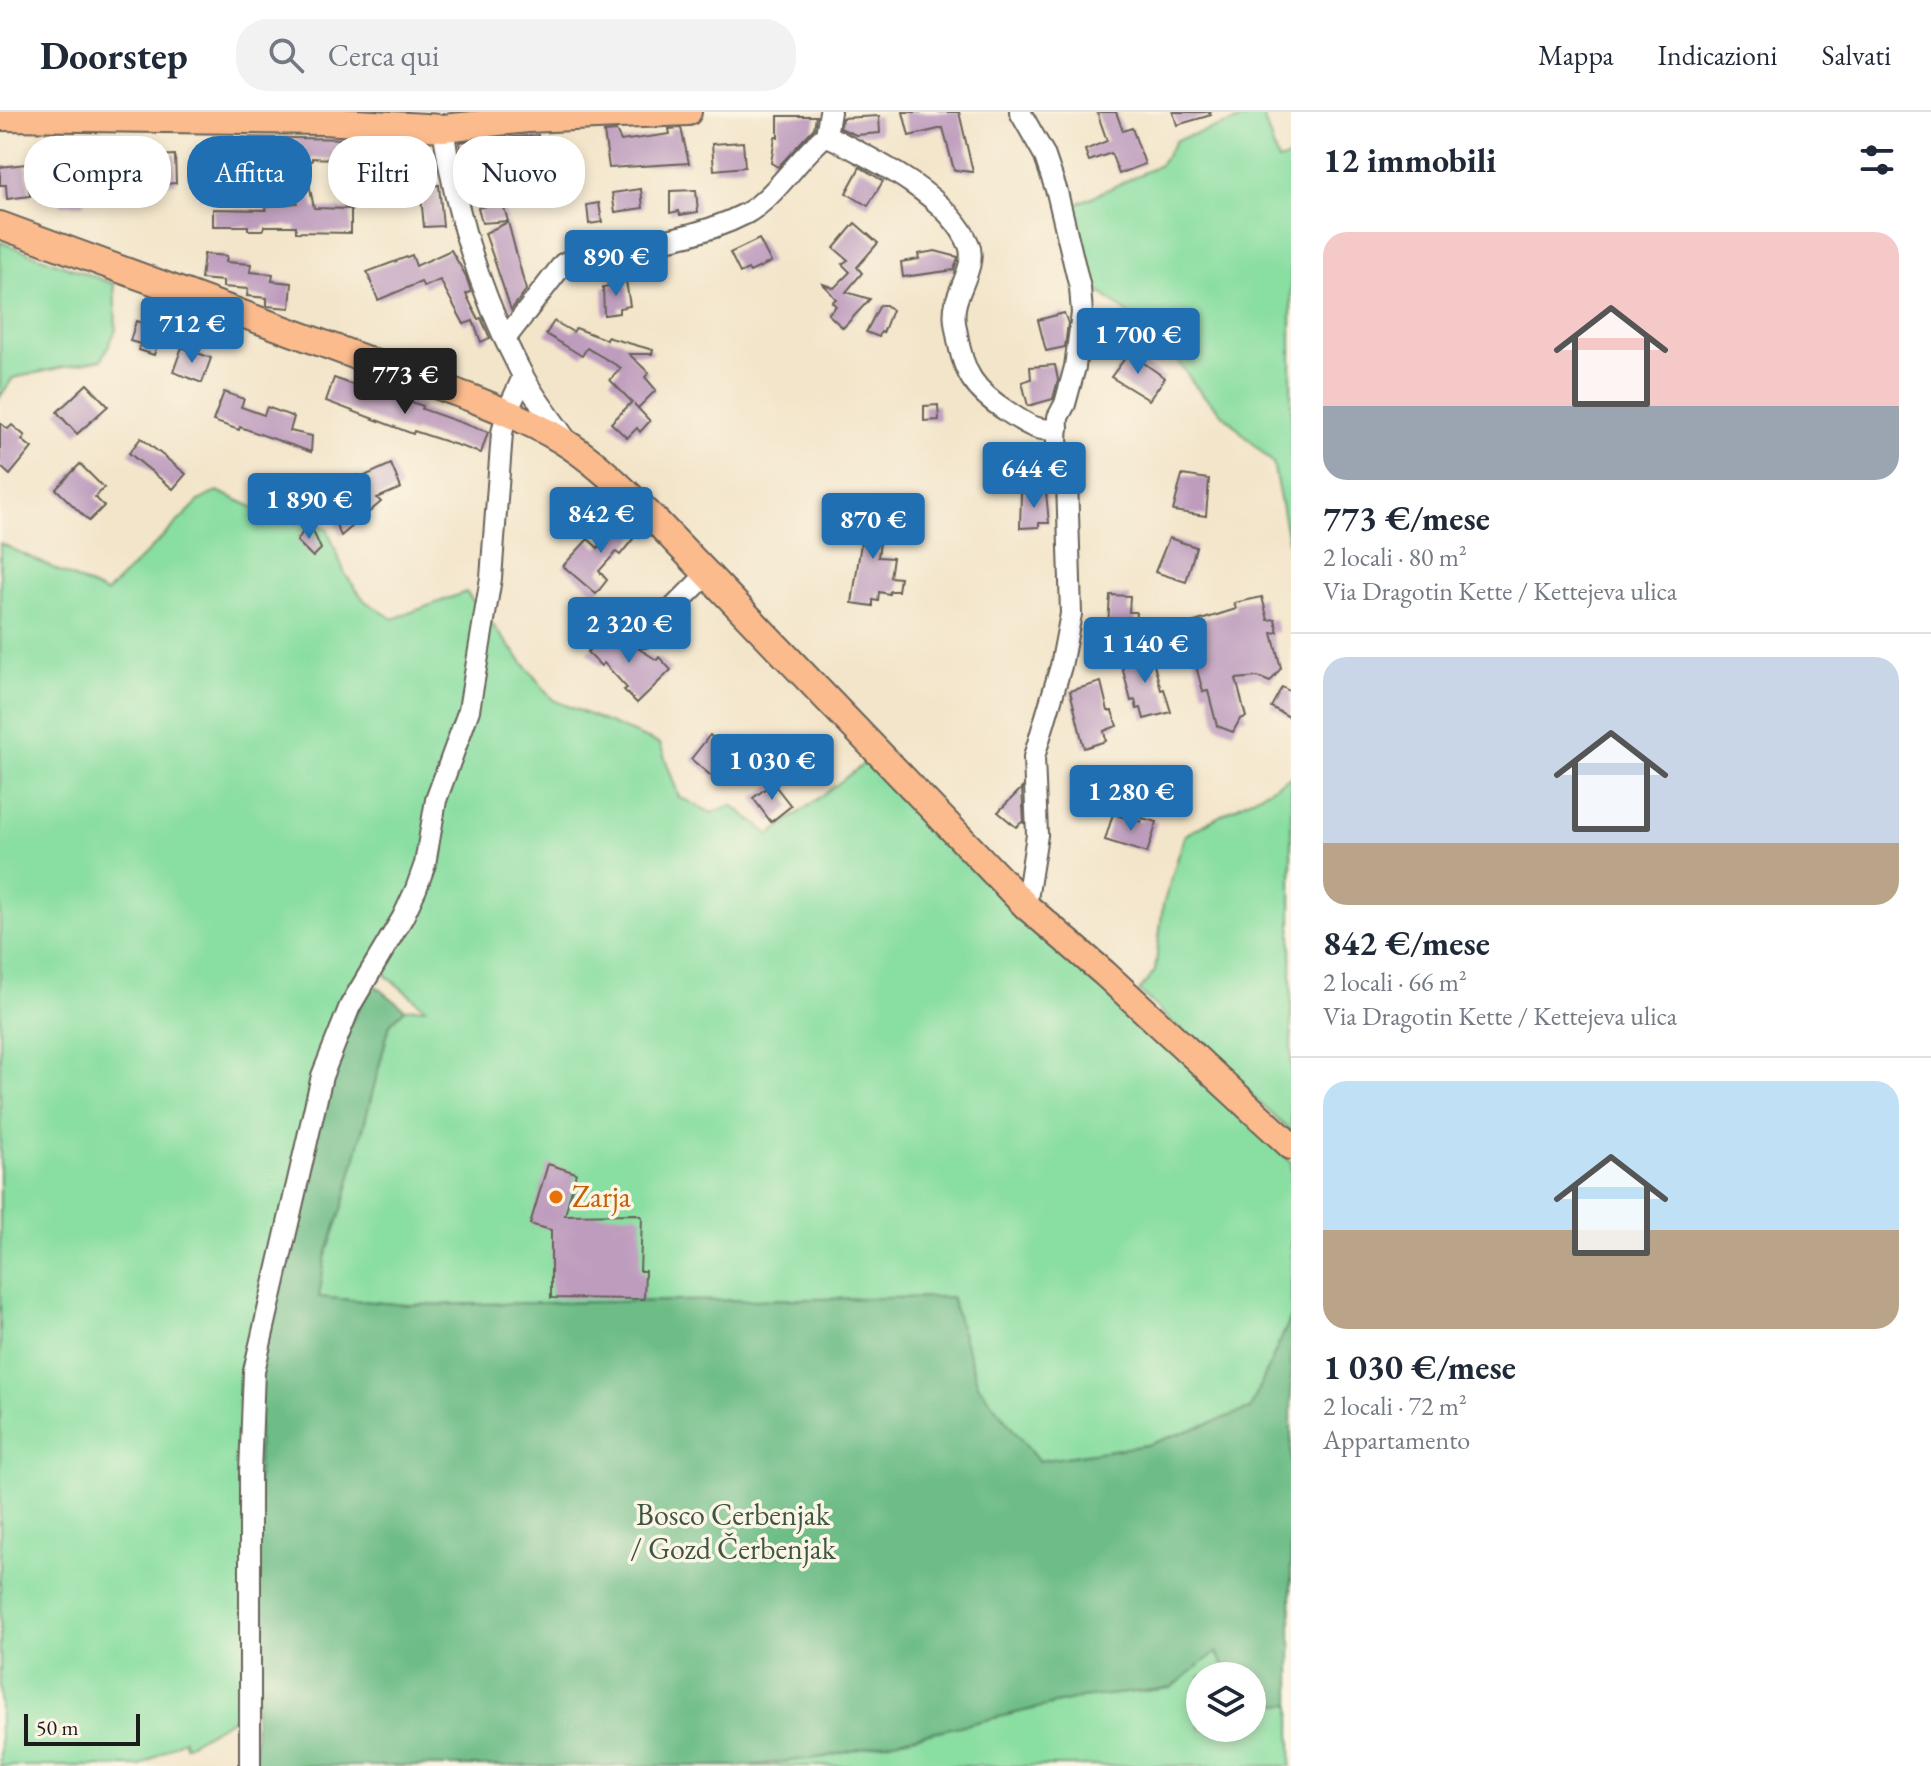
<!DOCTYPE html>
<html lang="it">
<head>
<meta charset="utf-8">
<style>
	body { margin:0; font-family:"EB Garamond",serif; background:#f2f2f3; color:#1f2937; height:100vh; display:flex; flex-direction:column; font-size:30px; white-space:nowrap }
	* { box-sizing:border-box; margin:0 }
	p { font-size:26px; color:#747a83 }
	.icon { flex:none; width:44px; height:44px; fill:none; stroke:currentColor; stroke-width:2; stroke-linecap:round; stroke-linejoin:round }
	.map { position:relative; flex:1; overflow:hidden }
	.side { display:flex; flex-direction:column; background:#fff; width:640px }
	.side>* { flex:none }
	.guide { position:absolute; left:24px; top:24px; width:760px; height:72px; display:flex; gap:16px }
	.tools { position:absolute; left:1186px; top:1550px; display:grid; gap:16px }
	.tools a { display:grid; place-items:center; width:80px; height:80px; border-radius:50%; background:#fff; box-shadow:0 4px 12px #0003; font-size:40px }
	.scale { position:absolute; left:24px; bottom:20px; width:116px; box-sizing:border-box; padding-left:8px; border:4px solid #1c1c1c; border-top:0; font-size:22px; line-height:28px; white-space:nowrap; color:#1c1c1c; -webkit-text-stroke:6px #fcf5e5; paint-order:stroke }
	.price { position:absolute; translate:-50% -68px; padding:0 18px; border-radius:8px; background:#1f6fb2; color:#fff; font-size:26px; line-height:52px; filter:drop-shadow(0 2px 4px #0008) }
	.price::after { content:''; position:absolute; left:50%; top:48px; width:24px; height:18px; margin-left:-12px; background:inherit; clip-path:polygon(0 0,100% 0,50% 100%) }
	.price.selected { background:#222; color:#fff }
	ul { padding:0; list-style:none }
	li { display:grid; align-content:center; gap:16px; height:424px; padding:0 32px }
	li+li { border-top:2px solid #e0e1e3 }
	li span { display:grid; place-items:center; height:248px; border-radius:24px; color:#555 }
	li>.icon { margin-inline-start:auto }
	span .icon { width:144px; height:144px; fill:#fffc; stroke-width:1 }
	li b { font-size:34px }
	h2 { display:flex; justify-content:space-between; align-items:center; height:96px; padding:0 32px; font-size:34px }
	.chip { padding:0 28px; border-radius:32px; background:#fff; box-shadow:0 4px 12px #0003; font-size:28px; line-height:72px }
	.chip.selected { background:#1f6fb2; color:#fff }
	header { display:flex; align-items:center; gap:48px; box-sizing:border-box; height:112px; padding:0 40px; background:#fff; border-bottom:2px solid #e0e1e3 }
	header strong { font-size:38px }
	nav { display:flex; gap:44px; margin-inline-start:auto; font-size:28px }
	.search { width:560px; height:72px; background:#f2f2f3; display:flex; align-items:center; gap:20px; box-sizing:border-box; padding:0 28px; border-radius:32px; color:#747a83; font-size:30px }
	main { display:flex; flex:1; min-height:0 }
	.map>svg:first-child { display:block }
	.green { fill:#89dea1; stroke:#527d5e; stroke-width:2 }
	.forest { fill:#6ebd87; stroke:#456c52; stroke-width:2 }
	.building { fill:#be9cbe }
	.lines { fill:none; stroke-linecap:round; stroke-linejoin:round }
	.minor-casing { stroke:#676259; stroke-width:24 }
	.major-casing { stroke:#676259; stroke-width:30 }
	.minor { stroke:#fff; stroke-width:20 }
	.major { stroke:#fbbb8d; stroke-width:26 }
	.food-dot { fill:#e8710a; stroke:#fcf5e5; stroke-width:3 }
	.labels { text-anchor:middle; stroke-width:7; stroke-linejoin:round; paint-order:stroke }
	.food-label { font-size:30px; fill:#c56008; stroke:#fcf5e5; text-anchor:start }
	.park-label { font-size:30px; fill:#3d5644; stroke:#fcf5e5 }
</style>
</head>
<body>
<header>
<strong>Doorstep</strong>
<div class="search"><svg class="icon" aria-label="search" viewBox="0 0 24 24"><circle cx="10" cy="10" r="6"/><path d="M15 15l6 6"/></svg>Cerca qui</div>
<nav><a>Mappa</a><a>Indicazioni</a><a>Salvati</a></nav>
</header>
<main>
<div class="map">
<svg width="1291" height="1654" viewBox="0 0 1291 1654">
	<rect width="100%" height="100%" fill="#fcf5e5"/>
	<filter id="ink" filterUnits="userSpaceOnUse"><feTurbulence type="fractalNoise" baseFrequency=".0125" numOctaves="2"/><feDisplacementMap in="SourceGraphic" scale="16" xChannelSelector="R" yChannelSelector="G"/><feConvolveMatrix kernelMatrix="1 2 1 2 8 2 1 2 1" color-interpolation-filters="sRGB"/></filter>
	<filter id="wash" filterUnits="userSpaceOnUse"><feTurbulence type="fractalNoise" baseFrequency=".006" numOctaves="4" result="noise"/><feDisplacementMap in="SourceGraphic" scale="32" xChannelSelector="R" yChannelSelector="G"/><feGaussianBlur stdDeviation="1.8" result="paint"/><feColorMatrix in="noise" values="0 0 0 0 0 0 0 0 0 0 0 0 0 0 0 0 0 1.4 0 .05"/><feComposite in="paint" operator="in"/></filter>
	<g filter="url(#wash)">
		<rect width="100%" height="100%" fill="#f3e5ca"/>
		<g class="green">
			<polygon points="1262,1 1278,49 1291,45 1291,443 1273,351 1200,280 1163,229 1086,169 1068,96 1160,53 1176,28"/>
			<polygon points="0,130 114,172 116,218 102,247 13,266 0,285"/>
			<polygon points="217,379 255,396 327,416 345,462 365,489 393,507 466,480 553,588 660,632 679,685 712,701 732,693 770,723 869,648 1291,1050 1291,1205 1250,1297 1147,1333 1038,1349 978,1273 951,1185 407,1193 318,1185 325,1146 344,1091 390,912 405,897 425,896 383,861 379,867 363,856 244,1552 239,1603 185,1634 184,1627 140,1654 0,1654 0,431 106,481 199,389"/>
			<polygon points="1291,665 1291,1020 1139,879 1155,859 1163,793 1185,723"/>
			<polygon points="1216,1540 1230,1564 1200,1564 1200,1616 1252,1616 1252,1593 1291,1592 1291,1654 746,1654 825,1645 1081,1586 1171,1576"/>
		</g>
		<polygon class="forest" points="371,870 405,897 390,912 344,1091 325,1146 319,1185 407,1193 951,1185 978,1273 1038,1349 1147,1333 1250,1297 1291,1205 1291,1592 1252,1593 1252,1564 1230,1564 1216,1540 1171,1576 1081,1586 825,1645 746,1654 255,1654 259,1260 336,942"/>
		<g id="blocks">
			<g class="building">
				<polygon points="903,0 959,0 973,60 954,58 943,16 909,24"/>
				<polygon points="1097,0 1116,0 1123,19 1132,16 1145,52 1119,62 1111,41 1089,49 1085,38 1107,29"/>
				<polygon points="1173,0 1210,0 1211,3 1177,13"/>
				<polygon points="778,4 816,4 814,16 778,55 771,51 775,25 778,25"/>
				<polygon points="879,4 880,21 856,23 840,16 842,6"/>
				<polygon points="681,16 689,51 609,56 604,20 616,19 621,29 670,22 669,17"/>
				<polygon points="538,23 542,60 518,63 518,70 467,76 459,30"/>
				<polygon points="224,25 356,27 355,48 312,46 312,49 308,49 307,62 314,96 351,97 351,121 296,120 296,114 264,114 263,118 248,118 248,114 213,114 213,97 266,98 266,94 297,91 295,53 285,53 285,51 248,50 247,72 224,73"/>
				<polygon points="382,30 427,32 424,75 439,73 443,114 424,115 421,85 384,82 384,57 381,57"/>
				<polygon points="743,30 745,55 714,58 712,32"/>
				<polygon points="62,34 83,34 84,93 61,93 60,47 63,47"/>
				<polygon points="155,42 155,44 175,43 176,71 142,74 142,71 116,72 115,44"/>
				<polygon points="26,52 30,84 7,87 6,73 0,73 0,55"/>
				<polygon points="860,55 883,69 868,94 846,81"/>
				<polygon points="641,77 643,96 615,100 612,81"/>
				<polygon points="696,78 698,100 680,103 679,99 670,101 670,79"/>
				<polygon points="502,89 508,109 482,111 478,96"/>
				<polygon points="599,91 602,110 589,112 587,93"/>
				<polygon points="508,110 526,178 511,198 485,121"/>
				<polygon points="855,111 878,131 857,155 862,161 846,180 870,187 843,216 828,202 836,194 832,190 836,187 823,172 834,176 850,160 842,152 848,148 834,136"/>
				<polygon points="759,127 771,150 750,160 748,157 740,161 730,141"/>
				<polygon points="451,138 466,164 471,180 466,182 478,207 481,206 490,226 481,230 473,209 464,212 440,168 424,175 421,170 378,188 367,160 412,143 416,154"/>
				<polygon points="935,139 958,145 954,158 903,165 901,150 919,147 918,142"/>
				<polygon points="204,142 227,144 226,150 251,152 250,160 273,162 272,169 292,171 290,196 267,194 267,186 247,184 248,177 223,175 223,169 201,167"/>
				<polygon points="626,169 630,194 619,196 619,201 604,203 603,175 614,173 613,170"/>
				<polygon points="880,193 886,193 892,198 883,221 881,220 879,225 866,220"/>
				<polygon points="1064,201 1068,211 1065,235 1046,239 1038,208"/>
				<polygon points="136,209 162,217 154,243 139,238 140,232 130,229"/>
				<polygon points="554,209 573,220 576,216 607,228 607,225 653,238 652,242 629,242 649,261 645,265 656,278 638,296 634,292 650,309 640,320 637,316 627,326 611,311 632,290 610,268 621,256 587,236 582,244 546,222"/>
				<polygon points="182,235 211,246 202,271 173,260"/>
				<polygon points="1132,237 1143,245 1141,249 1165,266 1149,288 1111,265"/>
				<polygon points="1055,253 1058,268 1053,287 1028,294 1022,270 1031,267 1030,255"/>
				<polygon points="334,266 385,284 386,282 423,294 422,297 488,320 481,341 414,319 413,322 326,289"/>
				<polygon points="87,272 108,294 77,322 57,300"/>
				<polygon points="224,280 244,287 241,295 264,303 267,295 294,305 290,319 312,324 311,340 240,315 239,318 213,309"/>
				<polygon points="938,293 939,308 924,309 924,294"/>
				<polygon points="0,311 8,317 12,313 25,324 22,328 32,336 10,363 0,354"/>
				<polygon points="141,326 186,362 173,377 129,341"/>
				<polygon points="80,352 104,376 95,385 104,394 89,409 56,377"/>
				<polygon points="391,352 401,376 377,386 381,390 341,424 331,402 349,391 340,378 358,364 358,367"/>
				<polygon points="1182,363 1209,367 1206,404 1173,399"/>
				<polygon points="298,365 305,387 287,394 277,390 272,375"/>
				<polygon points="1046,380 1049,411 1039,411 1039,415 1020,416 1021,381"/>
				<polygon points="867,391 885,393 878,445 893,446 890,465 900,466 898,479 890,479 889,482 879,480 878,489 873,488 873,494 852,491"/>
				<polygon points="625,405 644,420 640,425 637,422 620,443 616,440 599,459 607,468 596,482 563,454 588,427 598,436"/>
				<polygon points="309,410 321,437 313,445 297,429"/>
				<polygon points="1169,426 1196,435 1186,470 1155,460"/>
				<polygon points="1110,483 1130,484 1129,500 1136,500 1135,515 1108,513"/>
				<polygon points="1262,485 1268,508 1275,507 1278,520 1272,521 1281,556 1270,570 1258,565 1236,567 1246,605 1240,607 1233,620 1217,614 1208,579 1203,580 1185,513 1236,497 1234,491"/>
				<polygon points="610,519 657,548 659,545 671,558 637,591 624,578 627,576 604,551 601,554 587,540"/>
				<polygon points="1150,538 1161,578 1164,577 1171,600 1144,607 1141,596 1137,597 1135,588 1131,589 1120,547"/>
				<polygon points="1101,570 1108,599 1112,599 1117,614 1104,619 1106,629 1084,636 1070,579"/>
				<polygon points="1282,575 1291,580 1291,606 1271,595"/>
				<polygon points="710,623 719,631 722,627 731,634 729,637 742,648 722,673 691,647"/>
				<polygon points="773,671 791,694 771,710 753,686"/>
				<polygon points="1022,676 1024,711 1022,710 1016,715 998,700"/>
				<polygon points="1113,702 1141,710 1142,706 1157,710 1147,741 1105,728"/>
				<polygon points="548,1052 576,1061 565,1103 636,1102 642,1105 640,1159 645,1159 644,1187 551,1186 551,1118 530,1112"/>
			</g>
		</g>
	</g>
	<g filter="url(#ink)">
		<use href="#blocks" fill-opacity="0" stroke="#676259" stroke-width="2"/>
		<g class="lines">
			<g class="minor-casing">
				<g id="minor">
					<polyline points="1020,0 1044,42 1057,80 1080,176 1082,201 1075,255 1065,292 1058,305 1057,330 1067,368 1071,502 1061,554 1034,645 1037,723 1026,794"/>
					<path d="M443,16C455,101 482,186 522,262C534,286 552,307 567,329"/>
					<path d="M826,23C871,46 949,83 969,133C976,151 960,174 956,191C953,202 955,212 957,222C963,261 974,278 1008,300C1023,310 1039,322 1058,316"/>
					<path d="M505,227L563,152C596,133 634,134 671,127C695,122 724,113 747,101C773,87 800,44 826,23L830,0"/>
					<polyline points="644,525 706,463"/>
					<polyline points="250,1654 250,1361 254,1259 322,964 350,894 403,805 416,777 425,752 436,688 469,598 491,466 502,321 507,300 523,265"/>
				</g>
			</g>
			<g class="major-casing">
				<g id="major">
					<polyline points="0,5 322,9 443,16 528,7 688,0"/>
					<path d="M0,113L471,286C506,300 541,314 572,335C604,357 630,384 657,410L1026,794L1104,861L1291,1034"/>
				</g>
			</g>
			<use href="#minor" class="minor"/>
			<use href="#major" class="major"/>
		</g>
	</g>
	<circle class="food-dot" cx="556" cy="1085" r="8"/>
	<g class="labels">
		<g class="food-label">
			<text x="572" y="1095">Zarja</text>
		</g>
		<g class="park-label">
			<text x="733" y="1413">Bosco Cerbenjak<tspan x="733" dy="34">/ Gozd Čerbenjak</tspan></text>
		</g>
	</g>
</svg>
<div class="tools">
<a><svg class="icon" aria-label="layers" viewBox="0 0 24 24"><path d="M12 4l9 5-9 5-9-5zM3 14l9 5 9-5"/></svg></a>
</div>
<div class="scale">50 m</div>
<b class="price" style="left:616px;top:186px">890 €</b>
<b class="price" style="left:192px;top:253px">712 €</b>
<b class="price" style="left:1138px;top:264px">1 700 €</b>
<b class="price selected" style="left:405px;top:304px">773 €</b>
<b class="price" style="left:1034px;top:398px">644 €</b>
<b class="price" style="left:309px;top:429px">1 890 €</b>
<b class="price" style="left:601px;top:443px">842 €</b>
<b class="price" style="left:873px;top:449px">870 €</b>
<b class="price" style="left:629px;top:553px">2 320 €</b>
<b class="price" style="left:1145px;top:573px">1 140 €</b>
<b class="price" style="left:772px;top:690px">1 030 €</b>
<b class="price" style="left:1131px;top:721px">1 280 €</b>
<div class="guide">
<a class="chip">Compra</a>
<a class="chip selected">Affitta</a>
<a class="chip">Filtri</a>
<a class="chip">Nuovo</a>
</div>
</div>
<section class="side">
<h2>12 immobili<svg class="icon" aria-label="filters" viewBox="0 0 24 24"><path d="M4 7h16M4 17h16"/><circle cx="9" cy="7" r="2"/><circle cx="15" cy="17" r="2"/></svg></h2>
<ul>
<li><span style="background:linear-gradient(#f6c9c9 70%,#9aa5b1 0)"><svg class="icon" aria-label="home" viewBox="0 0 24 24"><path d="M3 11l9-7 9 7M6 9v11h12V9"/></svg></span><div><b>773 €/mese</b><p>2 locali · 80 m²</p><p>Via Dragotin Kette / Kettejeva ulica</p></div></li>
<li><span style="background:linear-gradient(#c9d6e8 75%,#b9a48a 0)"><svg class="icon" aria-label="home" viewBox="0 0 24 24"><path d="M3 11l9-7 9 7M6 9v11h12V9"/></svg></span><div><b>842 €/mese</b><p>2 locali · 66 m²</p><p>Via Dragotin Kette / Kettejeva ulica</p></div></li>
<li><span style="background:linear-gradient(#bfe0f5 60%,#b9a48a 0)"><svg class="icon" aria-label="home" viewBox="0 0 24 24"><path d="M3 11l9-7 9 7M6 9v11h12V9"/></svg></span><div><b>1 030 €/mese</b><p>2 locali · 72 m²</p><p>Appartamento</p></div></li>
</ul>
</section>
</main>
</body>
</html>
